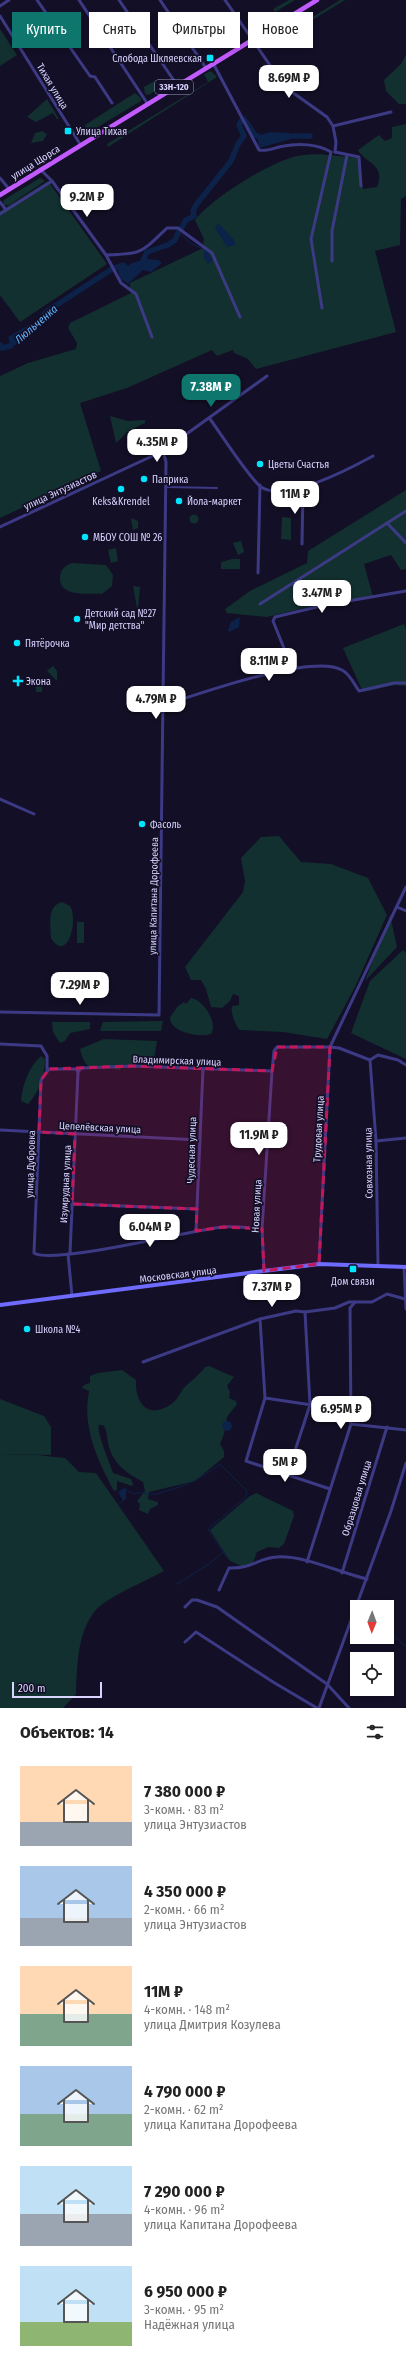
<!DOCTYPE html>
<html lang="ru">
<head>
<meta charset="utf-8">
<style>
	body { margin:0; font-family:"Fira Sans Condensed",sans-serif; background:#f2f2f2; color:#222; height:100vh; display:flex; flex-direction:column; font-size:15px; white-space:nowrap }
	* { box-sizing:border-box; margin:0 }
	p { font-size:13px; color:#767676 }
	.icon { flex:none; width:22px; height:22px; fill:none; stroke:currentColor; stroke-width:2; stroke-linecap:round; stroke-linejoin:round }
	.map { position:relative; height:1708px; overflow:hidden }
	.drawer { display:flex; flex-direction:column; background:#fff; flex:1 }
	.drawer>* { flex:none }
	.guide { position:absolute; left:12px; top:12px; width:382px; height:36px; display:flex; gap:8px }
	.needle { width:26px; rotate:181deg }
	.fabs { position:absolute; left:350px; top:1600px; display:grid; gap:8px }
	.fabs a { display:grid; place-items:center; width:44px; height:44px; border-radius:0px; background:#fff; box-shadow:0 2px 6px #0003; font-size:20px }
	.scale { position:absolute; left:12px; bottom:10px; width:90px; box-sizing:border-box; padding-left:4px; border:2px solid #d9d4ff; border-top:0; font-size:11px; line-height:14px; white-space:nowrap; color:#d9d4ff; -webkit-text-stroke:3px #130f26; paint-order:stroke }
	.price { position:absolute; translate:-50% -34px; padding:0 9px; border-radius:8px; background:#fff; color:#222; font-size:13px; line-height:26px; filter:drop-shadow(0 1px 2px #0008) }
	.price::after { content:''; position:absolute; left:50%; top:24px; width:12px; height:9px; margin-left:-6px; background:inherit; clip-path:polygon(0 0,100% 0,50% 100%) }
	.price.on { background:#0f766e; color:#fff }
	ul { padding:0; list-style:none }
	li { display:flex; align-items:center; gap:12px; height:100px; padding:0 20px }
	li span { display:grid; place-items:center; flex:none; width:112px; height:80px; border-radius:0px; color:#555 }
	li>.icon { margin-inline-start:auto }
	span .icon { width:48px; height:48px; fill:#fffc; stroke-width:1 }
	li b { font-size:17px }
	h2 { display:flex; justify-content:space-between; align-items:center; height:48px; padding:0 20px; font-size:17px }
	.pill { padding:0 14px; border-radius:0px; background:#fff; box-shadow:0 2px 6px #0003; font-size:14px; line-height:36px }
	.pill.on { background:#0f766e; color:#fff }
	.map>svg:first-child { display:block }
	.green { fill:#12302f }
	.water { fill:#0c2248 }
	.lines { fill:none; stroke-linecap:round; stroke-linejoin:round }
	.stream { stroke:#0c2248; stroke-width:1 }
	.river { stroke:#0c2248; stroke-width:5.5 }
	.pedestrian { stroke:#3d3a85; stroke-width:2 }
	.minor { stroke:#3d3a85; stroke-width:3 }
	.secondary { stroke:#6f6bff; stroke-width:4 }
	.primary { stroke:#c25bff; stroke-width:4.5 }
	.marked { fill:#c2185b; fill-opacity:0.2; stroke:#c2185b; stroke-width:3; stroke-dasharray:8 5; stroke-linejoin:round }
	.poi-dot { fill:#00e5ff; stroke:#130f26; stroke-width:1.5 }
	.labels { text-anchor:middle; stroke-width:3.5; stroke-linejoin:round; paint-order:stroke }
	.shield { fill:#130f26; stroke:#9e99be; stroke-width:1 }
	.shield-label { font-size:9px; font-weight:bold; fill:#d9d4ff }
	.poi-label { font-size:10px; fill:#d9d4ff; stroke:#130f26; text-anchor:start }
	.street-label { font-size:10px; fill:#d9d4ff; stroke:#130f26 }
	.water-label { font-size:11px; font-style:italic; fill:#62b6ff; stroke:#130f26 }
</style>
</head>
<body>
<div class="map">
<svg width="406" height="1708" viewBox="0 0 406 1708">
	<rect width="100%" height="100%" fill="#130f26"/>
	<g class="green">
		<polygon points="289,0 295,0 275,12 273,9"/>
		<polygon points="340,0 345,0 273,44 272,42"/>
		<polygon points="0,29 17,55 0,66"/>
		<polygon points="406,55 406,104 399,104 386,91 384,80 401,64"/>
		<polygon points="211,71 217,77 108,147 107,144 208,82 204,74"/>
		<polygon points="158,79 165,80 162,85 163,87 148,95 145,94 144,87"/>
		<polygon points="135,93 141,98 141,101 91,131 86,131 85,125"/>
		<polygon points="47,99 59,119 57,119 53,113 36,122 27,117"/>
		<path d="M406,124V196L401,199L400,245L375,251L396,332L256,369L248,359L234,353L233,350L217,356L212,350L127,388L80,403L101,471L0,518V376L28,363L76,349L77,343L68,328L70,323L133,292L130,288V283L205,247L203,243L204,239L195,220C214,197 264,166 293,157C313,151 338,156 358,158L363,189L377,187C386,164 366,164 358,150L379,135L385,141L392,138V127Z"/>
		<polygon points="42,131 47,134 43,141 31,143 35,133"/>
		<polygon points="40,178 45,181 9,205 4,205 3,201 7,198"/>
		<polygon points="48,181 107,264 20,322 0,295 0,211"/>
		<polygon points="110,416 128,421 145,420 145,423 128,431 116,443"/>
		<polygon points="406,490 406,569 401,570 391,555 364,564 373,597 321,604 267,617 227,613 225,609 250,591 307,563 308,551"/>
		<circle cx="194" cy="519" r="4.5"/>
		<polygon points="282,517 291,518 291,540 281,539"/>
		<polygon points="131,518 138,521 138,528 133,530"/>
		<polygon points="241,541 244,552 238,555 233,543"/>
		<polygon points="116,548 118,561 111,563 108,550"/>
		<polygon points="232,559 240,559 240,569 221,569 221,562"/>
		<path d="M72,563L106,565L113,575L112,586L102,594C88,593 58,598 60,576C61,569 66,565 72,563Z"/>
		<polygon points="133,586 140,587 138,609 137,608"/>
		<polygon points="404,624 406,629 406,686 395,685 363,692 343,648"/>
		<polygon points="53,666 57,671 57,681 47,671"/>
		<rect x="36" y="681" width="6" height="11"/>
		<path d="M279,836L301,862L331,864L368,878L387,915L355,987L327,1039L283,1032L240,1030C236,1027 230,1012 232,1006L239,1005V996L233,994L230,1001L222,1008L211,1007L206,989L201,980H191L185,967L243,892L245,881L241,858L261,837Z"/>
		<path d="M62,902L70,906C79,921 67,964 51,938C51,926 46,906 62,902Z"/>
		<polygon points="390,915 397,947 365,981"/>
		<rect x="77" y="922" width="7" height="21"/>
		<polygon points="403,950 406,953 406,1059 351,1033 370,981"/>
		<path d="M191,998C204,1000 218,1023 211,1034C199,1038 169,1032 170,1017L178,1006L184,1002L186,1004Z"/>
		<polygon points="163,1021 161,1031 100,1031 103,1022"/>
		<polygon points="52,1022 90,1022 90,1029 70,1033 65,1041 60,1043 53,1032"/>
		<path d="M104,1039L157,1041L153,1065H126L119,1070C98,1063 87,1079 80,1049Z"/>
		<path d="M41,1056L45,1059C45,1074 39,1093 28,1104L21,1101C22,1086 29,1066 41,1056Z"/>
		<path d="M209,1366L234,1377L227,1386L230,1392L229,1398L236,1401L237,1404L227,1417L224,1434L220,1444L224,1451V1457L195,1481L149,1492L148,1499L158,1502V1505L150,1509L148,1514L139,1510L140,1504L137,1501L145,1491L143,1482C126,1473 112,1463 108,1443C107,1437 107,1429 103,1425H99C96,1432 110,1463 113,1473L131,1479L133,1484L132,1486L117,1481V1490L114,1491C97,1459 82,1427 89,1391L82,1388L84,1385L90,1383V1376L98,1373L122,1370L136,1380C135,1407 151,1420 174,1402C178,1398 180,1393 183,1389C190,1381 199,1376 205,1367Z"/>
		<polygon points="0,1399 44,1416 51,1427 51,1455 0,1454"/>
		<path d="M0,1454L37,1455L65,1458L79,1472L96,1473L164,1571C148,1580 105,1598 95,1611C77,1633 77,1667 76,1694L63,1708H0Z"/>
		<polygon points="256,1493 293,1511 294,1516 284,1544 279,1548 268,1547 257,1552 253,1563 244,1567 230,1561 210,1530 250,1496"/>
	</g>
	<g class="water">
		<polygon points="270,132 289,133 302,136 259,148 257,136"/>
		<polygon points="218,223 235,241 235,245 227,247 215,228"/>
		<polygon points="206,250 213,260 208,264 204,258 204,251"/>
		<polygon points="147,259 158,260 162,263 151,272 143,270 128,284 121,279 117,269 120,266 130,269 132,266"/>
		<path d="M41,318L44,323C36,328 16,345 11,345L8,337Z"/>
		<polygon points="240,617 239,627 229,632 228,630 231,622"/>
		<circle cx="227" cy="1426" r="5"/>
		<polygon points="124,1488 126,1489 126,1499 123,1501 118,1492"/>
	</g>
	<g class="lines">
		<g class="stream">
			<polyline points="179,232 190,243 205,250"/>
			<path d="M125,1489L135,1494C143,1491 149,1495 156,1494C185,1486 196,1482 220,1464L247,1491L246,1497L208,1529L227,1558"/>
			<polyline points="119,1504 123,1501"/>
			<polyline points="177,1584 209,1564 222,1553"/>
			<polyline points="387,1629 406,1647"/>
		</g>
		<g class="river">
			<polyline points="244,119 255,135 262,138"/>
			<polyline points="294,136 310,136"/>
			<polyline points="181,229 186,220 194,216 193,211 196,205 231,161 238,144 244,136 239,125 242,120"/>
			<polyline points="114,268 123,265 129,270 132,266 142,263 147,252 168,245 175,240 179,231"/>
			<polyline points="38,323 43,319 44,314 49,310 112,269"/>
			<polyline points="0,345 2,348 10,346 16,341"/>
		</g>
		<polyline class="pedestrian" points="166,487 217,488"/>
		<g class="minor">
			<polyline points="37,0 90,76 95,77 112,103"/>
			<polyline points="79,0 147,103"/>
			<polyline points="119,0 177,85"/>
			<polyline points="160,0 206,68"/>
			<polyline points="225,0 285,87 327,117 333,126 336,142 335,152"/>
			<polyline points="0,6 9,0"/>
			<polyline points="0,16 80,144"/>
			<path d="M213,63L259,150C267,152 276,147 284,146C298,143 318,144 331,152L311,239L322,308"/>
			<polyline points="333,126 391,112"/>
			<polyline points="335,152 359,157 361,186"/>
			<polyline points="0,178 9,189"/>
			<polyline points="52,181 106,255 121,283 136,294 152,337"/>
			<polyline points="0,202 6,210"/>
			<polyline points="0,214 52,181 40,169"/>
			<path d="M106,255C142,254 141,253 167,228H178L212,253L240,317"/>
			<polyline points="332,261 332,231 347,155"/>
			<path d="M210,419C221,434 249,478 261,487C285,503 351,468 373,456"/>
			<polyline points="387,523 406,543"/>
			<polyline points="0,527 163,451 267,376"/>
			<polyline points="302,544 303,486"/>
			<polyline points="258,573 260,485"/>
			<polyline points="260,604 406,511"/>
			<polyline points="292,668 273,621 275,617 325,605 406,591"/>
			<path d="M164,705C199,694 312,653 342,670C350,674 354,684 359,691L394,683H406"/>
			<polyline points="0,799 34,814"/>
			<polyline points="397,907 406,911"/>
			<polyline points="0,1012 159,1015 166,462 163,451"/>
			<polyline points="0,1044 41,1046 47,1056 47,1070"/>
			<polyline points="370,1060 339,1048 330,1047 406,887"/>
			<polyline points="370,1060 376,1141 378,1265"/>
			<polyline points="370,1060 378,1055 398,1060 406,1065"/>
			<path d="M78,1072L76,1069H49L41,1080L34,1253C53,1265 191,1230 223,1227C236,1226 249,1228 262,1229"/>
			<polyline points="0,1130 200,1140"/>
			<polyline points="376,1141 406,1138"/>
			<polyline points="72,1204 197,1209"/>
			<polyline points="196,1231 203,1069"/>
			<polyline points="70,1253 78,1072 81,1068 133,1066 272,1071"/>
			<polyline points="68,1254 72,1296"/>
			<polyline points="404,1267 406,1309"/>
			<polyline points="264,1271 262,1229 272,1071 274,1051 277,1047 330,1047 319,1264"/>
			<polyline points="260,1319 265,1398 246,1461 330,1489"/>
			<polyline points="143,1362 260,1319 296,1311 305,1312 335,1308 349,1302 372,1302 387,1294 405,1299"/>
			<polyline points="265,1398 352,1411"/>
			<polyline points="351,1424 406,1430"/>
			<polyline points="287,1475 310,1405 305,1312"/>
			<polyline points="307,1562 351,1424 350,1308 355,1302"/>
			<polyline points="342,1573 387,1427"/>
			<path d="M219,1590L229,1568C252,1569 258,1558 277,1557C304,1555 340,1573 367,1579"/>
			<polyline points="185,1607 192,1600 197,1600 217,1607 327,1684 349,1708"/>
			<polyline points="185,1642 196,1632 273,1682 317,1708"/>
			<polyline points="319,1708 391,1511 406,1463"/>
		</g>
		<polyline class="secondary" points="0,1305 319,1264 406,1267"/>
		<polyline class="primary" points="0,195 317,0"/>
	</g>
	<path class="marked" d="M277,1047H330L319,1264L264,1271L262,1229L224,1227L196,1231L197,1209L72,1204L75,1134L39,1132L41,1080L49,1069L133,1066L272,1071Z"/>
	<g class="poi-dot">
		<rect x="206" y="54" width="8" height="8" rx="2"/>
		<rect x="64" y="127" width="8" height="8" rx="2"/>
		<circle cx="260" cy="464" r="4"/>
		<circle cx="144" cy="479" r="4"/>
		<circle cx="121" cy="489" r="4"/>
		<circle cx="179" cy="501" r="4"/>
		<circle cx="85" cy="537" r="4"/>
		<circle cx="77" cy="619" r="4"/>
		<circle cx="17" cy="643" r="4"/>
		<path d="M16 675h4v4h4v4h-4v4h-4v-4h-4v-4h4z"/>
		<circle cx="142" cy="824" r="4"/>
		<rect x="349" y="1265" width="8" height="8" rx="2"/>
		<circle cx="27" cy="1329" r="4"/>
	</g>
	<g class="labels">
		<rect class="shield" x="155" y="80" width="38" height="14" rx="3"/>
		<g class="shield-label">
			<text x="174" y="90">33Н-120</text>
		</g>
		<g class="poi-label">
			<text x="202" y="62" text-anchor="end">Слобода Шкляевская</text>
			<text x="76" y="135">Улица Тихая</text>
			<text x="268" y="468">Цветы Счастья</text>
			<text x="152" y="483">Паприка</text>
			<text x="121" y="505" text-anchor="middle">Keks&amp;Krendel</text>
			<text x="187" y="505">Йола-маркет</text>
			<text x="93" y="541">МБОУ СОШ № 26</text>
			<text x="85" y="617">Детский сад №27<tspan x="85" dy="12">"Мир детства"</tspan></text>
			<text x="25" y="647">Пятёрочка</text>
			<text x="26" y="685">Экона</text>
			<text x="150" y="828">Фасоль</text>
			<text x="353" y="1285" text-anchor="middle">Дом связи</text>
			<text x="35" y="1333">Школа №4</text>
		</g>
		<g class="street-label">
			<text transform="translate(53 86) rotate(59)" y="4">Тихая улица</text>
			<text transform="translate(35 162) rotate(-32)" y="4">улица Щорса</text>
			<text transform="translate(60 490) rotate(-25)" y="4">улица Энтузиастов</text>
			<text transform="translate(153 896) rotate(-89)" y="4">улица Капитана Дорофеева</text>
			<text transform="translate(177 1060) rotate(2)" y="4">Владимирская улица</text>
			<text transform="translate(100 1127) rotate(3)" y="4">Цепелёвская улица</text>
			<text transform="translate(318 1129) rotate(-87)" y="4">Трудовая улица</text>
			<text transform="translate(191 1150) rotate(-88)" y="4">Чудесная улица</text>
			<text transform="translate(368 1163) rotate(-91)" y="4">Совхозная улица</text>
			<text transform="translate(30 1164) rotate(-88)" y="4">улица Дубровка</text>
			<text transform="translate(65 1184) rotate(-87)" y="4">Изумрудная улица</text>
			<text transform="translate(256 1206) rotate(-87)" y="4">Новая улица</text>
			<text transform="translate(178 1274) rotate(-7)" y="4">Московская улица</text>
			<text transform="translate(356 1498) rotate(-73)" y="4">Образцовая улица</text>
		</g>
		<g class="water-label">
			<text transform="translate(36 324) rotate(-41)" y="4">Люльченка</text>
		</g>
	</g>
</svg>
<div class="fabs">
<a><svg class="needle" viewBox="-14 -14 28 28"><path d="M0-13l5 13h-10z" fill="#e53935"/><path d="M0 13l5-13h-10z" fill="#767676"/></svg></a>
<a><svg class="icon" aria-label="locate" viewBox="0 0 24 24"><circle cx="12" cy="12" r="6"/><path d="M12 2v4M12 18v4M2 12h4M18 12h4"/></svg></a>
</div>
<div class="scale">200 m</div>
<b class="price" style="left:289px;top:99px">8.69M ₽</b>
<b class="price" style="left:87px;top:218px">9.2M ₽</b>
<b class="price on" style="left:211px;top:408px">7.38M ₽</b>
<b class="price" style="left:157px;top:463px">4.35M ₽</b>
<b class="price" style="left:295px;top:515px">11M ₽</b>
<b class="price" style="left:322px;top:614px">3.47M ₽</b>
<b class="price" style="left:269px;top:682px">8.11M ₽</b>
<b class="price" style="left:156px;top:720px">4.79M ₽</b>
<b class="price" style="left:80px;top:1006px">7.29M ₽</b>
<b class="price" style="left:259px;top:1156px">11.9M ₽</b>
<b class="price" style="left:150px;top:1248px">6.04M ₽</b>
<b class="price" style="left:272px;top:1308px">7.37M ₽</b>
<b class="price" style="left:341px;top:1430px">6.95M ₽</b>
<b class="price" style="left:285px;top:1483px">5M ₽</b>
<div class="guide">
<a class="pill on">Купить</a>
<a class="pill">Снять</a>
<a class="pill">Фильтры</a>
<a class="pill">Новое</a>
</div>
</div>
<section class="drawer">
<h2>Объектов: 14<svg class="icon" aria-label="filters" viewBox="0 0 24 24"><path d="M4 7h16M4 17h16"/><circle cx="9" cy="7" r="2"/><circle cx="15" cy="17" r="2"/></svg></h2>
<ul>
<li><span style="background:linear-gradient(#ffd9b3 70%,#9aa5b1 0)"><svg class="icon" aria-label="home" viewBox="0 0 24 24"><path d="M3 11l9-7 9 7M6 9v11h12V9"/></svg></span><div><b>7 380 000 ₽</b><p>3-комн. · 83 m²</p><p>улица Энтузиастов</p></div></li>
<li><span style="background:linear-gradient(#a9c7e8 65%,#9aa5b1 0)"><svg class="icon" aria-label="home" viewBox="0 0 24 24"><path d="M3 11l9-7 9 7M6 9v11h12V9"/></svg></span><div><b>4 350 000 ₽</b><p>2-комн. · 66 m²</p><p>улица Энтузиастов</p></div></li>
<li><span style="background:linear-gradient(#ffd9b3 60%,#7fa58c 0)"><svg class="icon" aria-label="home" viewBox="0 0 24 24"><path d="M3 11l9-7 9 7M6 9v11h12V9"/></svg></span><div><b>11M ₽</b><p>4-комн. · 148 m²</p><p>улица Дмитрия Козулева</p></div></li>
<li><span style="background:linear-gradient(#a9c7e8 60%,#7fa58c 0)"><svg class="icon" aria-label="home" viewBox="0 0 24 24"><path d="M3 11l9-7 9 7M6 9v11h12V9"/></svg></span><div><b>4 790 000 ₽</b><p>2-комн. · 62 m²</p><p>улица Капитана Дорофеева</p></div></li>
<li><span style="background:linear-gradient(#bfe0f5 60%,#9aa5b1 0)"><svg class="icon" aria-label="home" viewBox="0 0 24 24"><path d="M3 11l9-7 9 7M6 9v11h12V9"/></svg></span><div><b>7 290 000 ₽</b><p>4-комн. · 96 m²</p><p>улица Капитана Дорофеева</p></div></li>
<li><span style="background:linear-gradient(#bfe0f5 70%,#8fb573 0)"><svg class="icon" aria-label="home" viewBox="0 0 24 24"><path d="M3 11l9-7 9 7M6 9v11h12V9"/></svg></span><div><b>6 950 000 ₽</b><p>3-комн. · 95 m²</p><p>Надёжная улица</p></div></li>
</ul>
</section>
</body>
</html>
